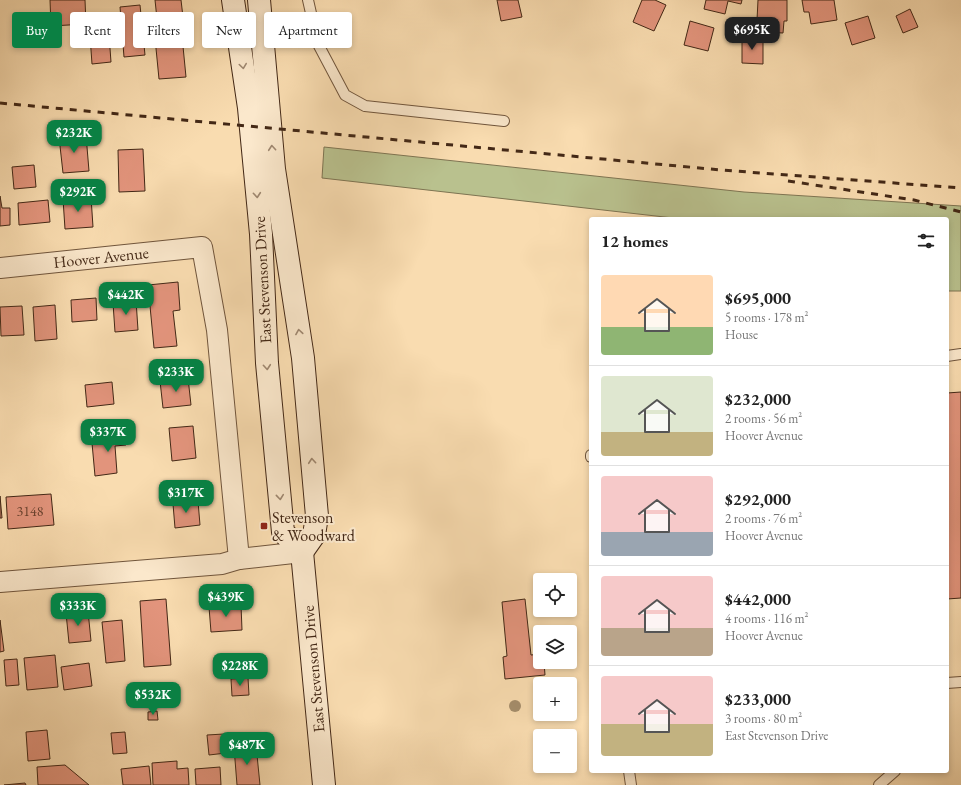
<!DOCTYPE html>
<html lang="en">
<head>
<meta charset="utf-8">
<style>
	body { margin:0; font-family:"EB Garamond",serif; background:#f6f6f6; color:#222; height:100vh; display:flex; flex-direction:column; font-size:15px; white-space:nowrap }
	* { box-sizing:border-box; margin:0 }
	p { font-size:13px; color:#767676 }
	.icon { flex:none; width:22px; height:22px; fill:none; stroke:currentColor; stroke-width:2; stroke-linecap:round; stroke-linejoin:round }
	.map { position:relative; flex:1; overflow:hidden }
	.drawer { position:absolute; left:589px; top:217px; width:360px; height:556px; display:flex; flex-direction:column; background:#fff; border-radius:4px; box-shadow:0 2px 6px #0003 }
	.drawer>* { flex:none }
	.hud { position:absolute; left:12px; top:12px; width:380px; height:36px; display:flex; gap:8px }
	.buttons { position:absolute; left:533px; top:573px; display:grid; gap:8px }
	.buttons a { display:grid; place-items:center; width:44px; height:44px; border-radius:4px; background:#fff; box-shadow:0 2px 6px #0003; font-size:20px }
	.price { position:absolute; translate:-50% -34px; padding:0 9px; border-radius:8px; background:#0b8043; color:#fff; font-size:13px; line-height:26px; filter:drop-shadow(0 1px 2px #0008) }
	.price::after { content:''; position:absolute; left:50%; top:24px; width:12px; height:9px; margin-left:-6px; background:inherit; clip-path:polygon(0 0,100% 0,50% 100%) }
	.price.on { background:#222; color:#fff }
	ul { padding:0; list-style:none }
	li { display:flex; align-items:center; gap:12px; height:100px; padding:0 12px }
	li+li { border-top:1px solid #e0e0e0 }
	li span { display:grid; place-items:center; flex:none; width:112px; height:80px; border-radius:4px; color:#555 }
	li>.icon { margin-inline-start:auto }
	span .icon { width:48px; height:48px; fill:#fffc; stroke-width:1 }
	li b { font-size:17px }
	h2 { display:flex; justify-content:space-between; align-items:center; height:48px; padding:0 12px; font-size:17px }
	.tag { padding:0 14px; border-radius:4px; background:#fff; box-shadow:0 2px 6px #0003; font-size:14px; line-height:36px }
	.tag.on { background:#0b8043; color:#fff }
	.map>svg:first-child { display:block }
	.green { fill:#b9c18e; stroke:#7e7452 }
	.building { fill:#e2947c; stroke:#432816 }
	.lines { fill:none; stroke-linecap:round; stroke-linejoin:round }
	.service-casing { stroke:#70553c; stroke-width:12 }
	.minor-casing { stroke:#70553c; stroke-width:22 }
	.secondary-casing { stroke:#432816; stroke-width:24 }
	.service { stroke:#fbe8cc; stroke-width:10 }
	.minor { stroke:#fbe8cc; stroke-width:20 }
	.secondary { stroke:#fbe8cc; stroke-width:22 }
	.rail { stroke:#432816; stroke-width:3; stroke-dasharray:7 7; stroke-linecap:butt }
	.tree { fill:#a58e6c }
	.oneway { stroke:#9f8871 }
	.poi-dot { fill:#8f2418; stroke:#fbe8cc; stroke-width:1.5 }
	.labels { text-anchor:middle; stroke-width:4; stroke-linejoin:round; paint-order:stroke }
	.number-label { font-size:14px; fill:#6b4330 }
	.street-label { font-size:16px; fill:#432816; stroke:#fbe8cc }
	.poi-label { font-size:16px; fill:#432816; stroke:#fbe8cc; text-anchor:start }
</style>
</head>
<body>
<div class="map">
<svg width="961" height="785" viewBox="0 0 961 785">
	<rect width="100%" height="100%" fill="#f9dcb0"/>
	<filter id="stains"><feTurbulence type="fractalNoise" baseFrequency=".005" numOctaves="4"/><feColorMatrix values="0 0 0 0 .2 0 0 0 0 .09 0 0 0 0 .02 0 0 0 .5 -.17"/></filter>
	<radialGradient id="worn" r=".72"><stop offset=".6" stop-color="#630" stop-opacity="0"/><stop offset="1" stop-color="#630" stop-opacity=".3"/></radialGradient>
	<polygon class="green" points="324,147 744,192 961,206 961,291 947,291 947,219 682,219 322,178"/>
	<g class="building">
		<polygon points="50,0 85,0 86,24 51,26"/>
		<polygon points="155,0 181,0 183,17 157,19"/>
		<polygon points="497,0 518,0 522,17 501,21"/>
		<polygon points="642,0 655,0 666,5 654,31 633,22"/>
		<polygon points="706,0 742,0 741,4 728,1 725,14 704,9"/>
		<polygon points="758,0 787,0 787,21 784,21 783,33 765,32 766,20 757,20"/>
		<polygon points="802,0 834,0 837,20 811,24 809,12 804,12"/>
		<polygon points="140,5 145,55 124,57 120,7"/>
		<polygon points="910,9 918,27 903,33 896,16"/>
		<polygon points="868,16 875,38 852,45 845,23"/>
		<polygon points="690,21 714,28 708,51 684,45"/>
		<polygon points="181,26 186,77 159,79 154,28"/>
		<polygon points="109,35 111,62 92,64 90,36"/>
		<polygon points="742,38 763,39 763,64 742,63"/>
		<polygon points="86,135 89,171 63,173 59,137"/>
		<polygon points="143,149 145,191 119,192 118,150"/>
		<polygon points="34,165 36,187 14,189 12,167"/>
		<polygon points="0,196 2,208 10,208 10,225 0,226"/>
		<polygon points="91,197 93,227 65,229 63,199"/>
		<polygon points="48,200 50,222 19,225 18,203"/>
		<polygon points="178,282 180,310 173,311 177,346 154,348 148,285"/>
		<polygon points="96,298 97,320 72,322 71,300"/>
		<polygon points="136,300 138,330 115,332 113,303"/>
		<polygon points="55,305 57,339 35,341 33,307"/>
		<polygon points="22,306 24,335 1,336 0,307"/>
		<polygon points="188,378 191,405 163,408 160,381"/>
		<polygon points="112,382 114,404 87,407 85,385"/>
		<polygon points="961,392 961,598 947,599 947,393"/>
		<polygon points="124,426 126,445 115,446 117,473 95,476 92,443 111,442 110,428"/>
		<polygon points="193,426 196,458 172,461 169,428"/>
		<polygon points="51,494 54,525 8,529 6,497"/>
		<polygon points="0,496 2,518 0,518"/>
		<polygon points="198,501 200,525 175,528 173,504"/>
		<polygon points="166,599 171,665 144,667 140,601"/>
		<polygon points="525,599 531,655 540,654 540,662 544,662 545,675 505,679 503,657 507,656 502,602"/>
		<polygon points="241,605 242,630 211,632 209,607"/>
		<polygon points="88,611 91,641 69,643 66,613"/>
		<polygon points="0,620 4,651 0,652"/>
		<polygon points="122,620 125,661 106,663 102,622"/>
		<polygon points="55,655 58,687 27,690 24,658"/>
		<polygon points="17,659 19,685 6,686 4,660"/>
		<polygon points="89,663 92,686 64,690 61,667"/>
		<polygon points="248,678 249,695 232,696 231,679"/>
		<polygon points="157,711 158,720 148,720 148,712"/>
		<polygon points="47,730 50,759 28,761 26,732"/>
		<polygon points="125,732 127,753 113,754 111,733"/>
		<polygon points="224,734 226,753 209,755 207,735"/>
		<polygon points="256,745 260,785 237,785 234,747"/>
		<polygon points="177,761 177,769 188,768 189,785 153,785 152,763"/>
		<polygon points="65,765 89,785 38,785 37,767"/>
		<polygon points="149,766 151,785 123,785 121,769"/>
		<polygon points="220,767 221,785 196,785 195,769"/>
		<polygon points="25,783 26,785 4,785"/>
	</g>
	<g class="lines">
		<g class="service-casing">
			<g id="service">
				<polyline points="308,0 318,44 345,95 365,106 504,121"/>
				<polyline points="947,356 961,354"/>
				<polyline points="591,455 591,457"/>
				<polyline points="947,683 961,682"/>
				<polyline points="629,771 631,785"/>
				<polyline points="879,785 895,771"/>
			</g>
		</g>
		<g class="minor-casing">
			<g id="minor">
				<polyline points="0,268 202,247 217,330 239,559"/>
				<polyline points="0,582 222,564 239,559 302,552"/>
			</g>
		</g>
		<g class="secondary-casing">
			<g id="secondary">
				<polyline points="233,0 249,108 261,234 267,363 283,532 302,552 324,785"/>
				<polyline points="259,0 274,169 303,358 317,516 314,535 302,552"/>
			</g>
		</g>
		<use href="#service" class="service"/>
		<use href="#minor" class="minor"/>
		<use href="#secondary" class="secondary"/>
		<g class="rail">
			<polyline points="0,103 721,170 961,188"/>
			<polyline points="788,181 914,200 961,212"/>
		</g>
	</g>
	<circle class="tree" cx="515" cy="706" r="6"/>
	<defs><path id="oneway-chevron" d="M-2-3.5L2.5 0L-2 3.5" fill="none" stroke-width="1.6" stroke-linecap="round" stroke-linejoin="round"/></defs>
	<g class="oneway">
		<use href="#oneway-chevron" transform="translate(243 66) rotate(82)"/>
		<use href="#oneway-chevron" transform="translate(272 148) rotate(-95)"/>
		<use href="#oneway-chevron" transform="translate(257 195) rotate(85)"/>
		<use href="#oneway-chevron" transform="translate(299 332) rotate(-99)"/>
		<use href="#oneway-chevron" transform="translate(267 367) rotate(85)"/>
		<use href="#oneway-chevron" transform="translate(312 461) rotate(-95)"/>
		<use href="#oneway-chevron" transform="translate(280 497) rotate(84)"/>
	</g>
	<rect class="poi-dot" x="260" y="522" width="8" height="8" rx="2"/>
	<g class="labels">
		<g class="number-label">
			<text x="30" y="516">3148</text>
		</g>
		<g class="street-label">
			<text transform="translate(101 257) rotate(-6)" y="6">Hoover Avenue</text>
			<text transform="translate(262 280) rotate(-93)" y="6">East Stevenson Drive</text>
			<text transform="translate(313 669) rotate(-95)" y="6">East Stevenson Drive</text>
		</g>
		<g class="poi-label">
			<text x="272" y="523">Stevenson<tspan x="272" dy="18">&amp; Woodward</tspan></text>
		</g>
	</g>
	<rect width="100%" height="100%" filter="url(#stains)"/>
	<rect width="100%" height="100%" fill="url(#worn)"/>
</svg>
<div class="buttons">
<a><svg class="icon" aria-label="locate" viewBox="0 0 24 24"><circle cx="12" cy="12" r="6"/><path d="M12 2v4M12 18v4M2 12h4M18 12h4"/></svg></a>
<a><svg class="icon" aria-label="layers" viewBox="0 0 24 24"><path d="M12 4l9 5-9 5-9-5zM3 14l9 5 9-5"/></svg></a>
<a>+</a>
<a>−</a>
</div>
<b class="price on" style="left:752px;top:51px">$695K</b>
<b class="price" style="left:74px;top:154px">$232K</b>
<b class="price" style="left:78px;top:213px">$292K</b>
<b class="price" style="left:126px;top:316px">$442K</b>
<b class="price" style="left:176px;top:393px">$233K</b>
<b class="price" style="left:108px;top:453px">$337K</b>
<b class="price" style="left:186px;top:514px">$317K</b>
<b class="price" style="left:226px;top:618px">$439K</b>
<b class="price" style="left:78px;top:627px">$333K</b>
<b class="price" style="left:240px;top:687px">$228K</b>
<b class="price" style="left:153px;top:716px">$532K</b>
<b class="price" style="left:247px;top:766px">$487K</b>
<div class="hud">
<a class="tag on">Buy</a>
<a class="tag">Rent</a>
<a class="tag">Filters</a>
<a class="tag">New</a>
<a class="tag">Apartment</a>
</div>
<section class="drawer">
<h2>12 homes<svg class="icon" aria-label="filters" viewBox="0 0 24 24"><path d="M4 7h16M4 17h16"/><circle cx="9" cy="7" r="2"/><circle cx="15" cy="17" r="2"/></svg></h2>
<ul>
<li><span style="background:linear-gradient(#ffd9b3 65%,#8fb573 0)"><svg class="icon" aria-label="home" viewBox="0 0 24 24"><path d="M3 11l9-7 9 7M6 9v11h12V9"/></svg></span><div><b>$695,000</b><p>5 rooms · 178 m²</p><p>House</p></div></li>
<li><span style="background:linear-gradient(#dfe7d0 70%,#c2b280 0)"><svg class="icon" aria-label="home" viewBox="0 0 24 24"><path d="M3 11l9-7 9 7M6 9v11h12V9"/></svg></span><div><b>$232,000</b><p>2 rooms · 56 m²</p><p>Hoover Avenue</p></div></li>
<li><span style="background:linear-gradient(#f6c9c9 70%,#9aa5b1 0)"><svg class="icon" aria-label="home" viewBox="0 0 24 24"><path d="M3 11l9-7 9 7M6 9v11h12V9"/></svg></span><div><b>$292,000</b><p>2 rooms · 76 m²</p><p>Hoover Avenue</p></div></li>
<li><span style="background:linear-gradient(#f6c9c9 65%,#b9a48a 0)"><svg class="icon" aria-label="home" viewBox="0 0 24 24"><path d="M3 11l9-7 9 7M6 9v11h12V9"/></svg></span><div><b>$442,000</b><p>4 rooms · 116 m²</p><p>Hoover Avenue</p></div></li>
<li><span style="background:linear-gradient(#f6c9c9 60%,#c2b280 0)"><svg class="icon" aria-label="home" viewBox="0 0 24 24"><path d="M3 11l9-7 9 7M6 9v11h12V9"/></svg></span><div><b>$233,000</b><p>3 rooms · 80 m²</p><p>East Stevenson Drive</p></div></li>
</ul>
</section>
</div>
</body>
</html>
